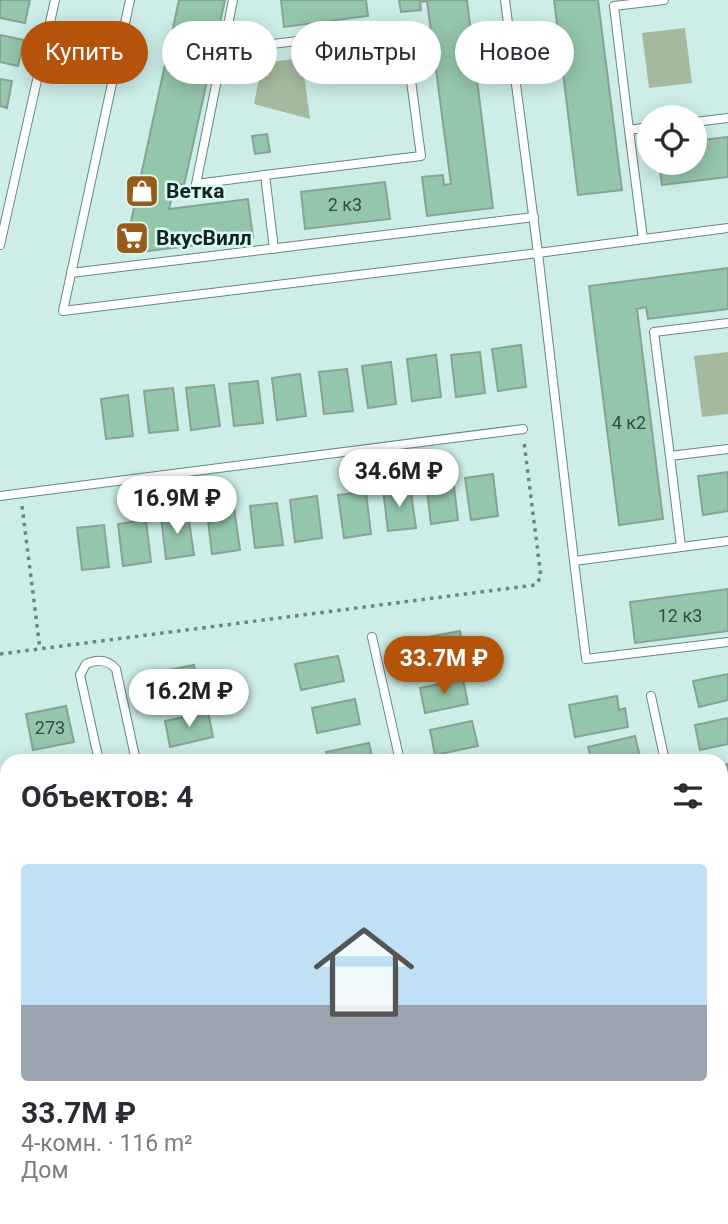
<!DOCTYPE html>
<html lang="ru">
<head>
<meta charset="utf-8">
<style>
	body { margin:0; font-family:Roboto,sans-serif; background:#f7f7f7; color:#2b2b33; height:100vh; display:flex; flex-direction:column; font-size:26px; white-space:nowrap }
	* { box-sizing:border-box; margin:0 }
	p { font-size:23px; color:#7c7c81 }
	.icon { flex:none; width:38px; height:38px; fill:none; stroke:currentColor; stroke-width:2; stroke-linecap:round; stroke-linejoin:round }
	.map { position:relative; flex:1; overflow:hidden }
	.side { position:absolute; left:0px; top:754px; width:728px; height:471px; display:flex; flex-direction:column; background:#fff; border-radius:21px 21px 0 0; box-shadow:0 4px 18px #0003 }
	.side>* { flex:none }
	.guide { position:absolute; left:21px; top:21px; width:686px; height:63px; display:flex; gap:14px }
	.controls { position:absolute; left:637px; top:105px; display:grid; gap:14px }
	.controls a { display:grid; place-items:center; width:70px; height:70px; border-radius:50%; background:#fff; box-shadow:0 4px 18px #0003; font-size:35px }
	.price { position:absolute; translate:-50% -60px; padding:0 16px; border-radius:24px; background:#fff; color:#222; font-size:23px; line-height:46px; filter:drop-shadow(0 2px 4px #0008) }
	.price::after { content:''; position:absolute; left:50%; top:42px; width:21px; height:16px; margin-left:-10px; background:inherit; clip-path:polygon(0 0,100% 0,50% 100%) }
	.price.selected { background:#b45309; color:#fff }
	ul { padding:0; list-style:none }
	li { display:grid; align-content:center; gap:14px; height:371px; padding:0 21px }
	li+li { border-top:2px solid #e1e1e2 }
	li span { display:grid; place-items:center; height:217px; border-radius:7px; color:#555 }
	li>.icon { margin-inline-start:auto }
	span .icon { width:126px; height:126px; fill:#fffc; stroke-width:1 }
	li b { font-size:30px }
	h2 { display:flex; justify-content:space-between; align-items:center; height:84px; padding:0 21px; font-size:30px }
	.chip { padding:0 24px; border-radius:32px; background:#fff; box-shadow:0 4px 18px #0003; font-size:24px; line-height:63px }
	.chip.selected { background:#b45309; color:#fff }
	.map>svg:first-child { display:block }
	.green { fill:#a6b99e }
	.building { fill:#94c6ab; stroke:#88a293; stroke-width:2 }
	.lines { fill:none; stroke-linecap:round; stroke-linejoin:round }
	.service-casing { stroke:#688682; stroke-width:10 }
	.minor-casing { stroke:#688682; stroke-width:18 }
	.path { stroke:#6f8582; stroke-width:3.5; stroke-dasharray:3.5 5; stroke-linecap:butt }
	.service { stroke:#fff; stroke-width:8 }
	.minor { stroke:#fff; stroke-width:16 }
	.labels { text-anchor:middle; stroke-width:5; stroke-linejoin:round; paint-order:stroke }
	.number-label { font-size:18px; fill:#364b43 }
	.poi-label { font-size:21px; font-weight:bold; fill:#162220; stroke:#d9fbf5; text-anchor:start }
</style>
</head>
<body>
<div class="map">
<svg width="728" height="1224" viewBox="0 0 728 1224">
	<rect width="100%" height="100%" fill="#ccede8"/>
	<g class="green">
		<polygon points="685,28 692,83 649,88 642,33"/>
		<polygon points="302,58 310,119 254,104 262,63"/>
		<polygon points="728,352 728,414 702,417 694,356"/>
	</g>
	<g class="building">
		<polygon points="0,0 30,0 25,23 0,18"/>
		<polygon points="179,0 225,0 184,185 175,183 169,209 248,199 253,238 124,254"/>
		<polygon points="281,0 366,0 368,16 284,27"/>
		<polygon points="399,0 467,0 493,208 427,216 422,177 443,175 444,185 451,184 427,1 420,2 421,10 401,12"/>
		<polygon points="554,0 598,0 622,190 578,195"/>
		<polygon points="0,35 24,40 18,66 0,62"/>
		<polygon points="0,79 12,81 7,108 0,106"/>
		<polygon points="267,134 270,152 255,154 252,136"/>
		<polygon points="728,137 728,177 662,185 659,163 695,163 695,141"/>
		<polygon points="385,182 390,219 305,229 301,192"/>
		<polygon points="728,268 728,309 648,319 646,307 637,309 663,519 619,525 589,286"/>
		<polygon points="521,345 526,387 498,391 492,349"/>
		<polygon points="480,352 485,393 456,397 451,355"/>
		<polygon points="436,355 441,397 412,401 407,359"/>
		<polygon points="391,362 396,404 368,408 362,366"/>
		<polygon points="347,369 353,411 324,414 319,372"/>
		<polygon points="300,374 306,416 277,420 272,378"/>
		<polygon points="258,381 263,423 234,426 229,384"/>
		<polygon points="214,385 220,426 191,430 186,388"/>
		<polygon points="173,388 178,430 149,433 144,391"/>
		<polygon points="128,395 133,436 106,439 101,399"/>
		<polygon points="728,472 728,511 703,515 698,476"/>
		<polygon points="493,474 498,516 471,520 465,478"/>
		<polygon points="453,479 458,520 431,524 426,482"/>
		<polygon points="410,486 416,528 388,531 383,489"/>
		<polygon points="366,492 371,534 344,538 338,495"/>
		<polygon points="317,496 322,538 295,542 290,500"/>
		<polygon points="277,503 283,545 255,548 250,506"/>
		<polygon points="234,508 240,550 212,554 207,512"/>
		<polygon points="188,514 194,555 166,559 161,517"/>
		<polygon points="146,520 151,562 123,566 118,524"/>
		<polygon points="104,525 109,567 82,570 77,528"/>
		<polygon points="728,589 728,631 635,643 630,602"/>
		<polygon points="460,631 465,656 422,665 417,639"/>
		<polygon points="338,656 344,681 301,690 295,664"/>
		<polygon points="194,665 199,690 158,698 153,673"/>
		<polygon points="728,674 728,700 699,707 693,681"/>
		<polygon points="463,679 468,704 425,713 420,688"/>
		<polygon points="617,696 619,710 625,708 628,727 575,737 569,705"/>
		<polygon points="355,699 360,724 317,733 312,708"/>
		<polygon points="66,706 74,742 33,750 26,714"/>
		<polygon points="208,712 213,737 170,747 165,721"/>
		<polygon points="728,718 728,744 700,750 695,725"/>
		<polygon points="472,721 478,746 435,755 430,730"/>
		<polygon points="635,736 641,761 592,761 588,747"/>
		<polygon points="369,743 373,761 328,761 326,752"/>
		<polygon points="728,764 728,790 721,792 721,766"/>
		<polygon points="728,808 728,835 721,836 721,810"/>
		<polygon points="0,872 3,872 7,893 7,946 0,947"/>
		<polygon points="7,992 7,1071 0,1073 0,994"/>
		<polygon points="728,1031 728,1071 721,1073 721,1032"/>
		<polygon points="438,1218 486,1218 482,1224 434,1224"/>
		<polygon points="536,1218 566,1218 562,1224 545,1224"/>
	</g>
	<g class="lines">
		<g class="service-casing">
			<g id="service">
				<polyline points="130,0 63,311 538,253 505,0"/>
				<polyline points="233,0 223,50 404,28 421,156 265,175 274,249"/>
				<polyline points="223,50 196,184 265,175"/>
				<polyline points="695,122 728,118"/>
				<polyline points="629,130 614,6 664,0"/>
				<polyline points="728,228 538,253 574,561 728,541"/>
				<polyline points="643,239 629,130 649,127"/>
				<polyline points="0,245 55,0"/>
				<polyline points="71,273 534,217"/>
				<polyline points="670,456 654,332 728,323"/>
				<polyline points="0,496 523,429"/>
				<polyline points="681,547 670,456 728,449"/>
				<polyline points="574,561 586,659 728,642"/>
				<polyline points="372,637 400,761"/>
				<polyline points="651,696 665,761"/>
				<path d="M99,761L80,675L86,664C97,659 107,659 116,669L136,761"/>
				<polyline points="85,1218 86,1224"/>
				<polyline points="290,1218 290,1220"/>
			</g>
		</g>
		<g class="minor-casing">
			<g id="minor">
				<polyline points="721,944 728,943"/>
				<polyline points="721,1001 728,999"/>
				<polyline points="0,1097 7,1094"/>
				<polyline points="0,1151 7,1150"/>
			</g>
		</g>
		<g class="path">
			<polyline points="22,506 40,649"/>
			<polyline points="0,654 535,585 541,577 524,442"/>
		</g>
		<use href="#service" class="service"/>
		<use href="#minor" class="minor"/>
	</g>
	<defs>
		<g id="shop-square" transform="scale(1.75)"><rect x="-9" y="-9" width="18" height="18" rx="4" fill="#965c1a" stroke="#d9fbf5"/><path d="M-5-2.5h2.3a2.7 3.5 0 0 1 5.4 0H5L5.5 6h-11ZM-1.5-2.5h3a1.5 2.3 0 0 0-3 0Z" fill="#fff"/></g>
		<g id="supermarket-square" transform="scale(1.75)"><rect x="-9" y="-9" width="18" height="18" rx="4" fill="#965c1a" stroke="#d9fbf5"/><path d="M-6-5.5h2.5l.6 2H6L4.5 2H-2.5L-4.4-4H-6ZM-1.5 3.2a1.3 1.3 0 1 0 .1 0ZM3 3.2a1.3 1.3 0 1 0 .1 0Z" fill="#fff"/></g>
	</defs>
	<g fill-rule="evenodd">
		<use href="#shop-square" x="142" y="191"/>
		<use href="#supermarket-square" x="132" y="238"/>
	</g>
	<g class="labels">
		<g class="number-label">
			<text x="345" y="211">2 к3</text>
			<text x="629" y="429">4 к2</text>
			<text x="680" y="622">12 к3</text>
			<text x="50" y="734">273</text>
		</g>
		<g class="poi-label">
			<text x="166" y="198">Ветка</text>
			<text x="156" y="245">ВкусВилл</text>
		</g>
	</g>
</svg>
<div class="controls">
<a><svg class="icon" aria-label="locate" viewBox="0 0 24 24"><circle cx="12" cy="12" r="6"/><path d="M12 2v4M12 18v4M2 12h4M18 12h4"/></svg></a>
</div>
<b class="price" style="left:399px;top:509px">34.6M ₽</b>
<b class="price" style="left:177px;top:536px">16.9M ₽</b>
<b class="price selected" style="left:444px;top:696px">33.7M ₽</b>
<b class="price" style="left:189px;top:729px">16.2M ₽</b>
<div class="guide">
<a class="chip selected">Купить</a>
<a class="chip">Снять</a>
<a class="chip">Фильтры</a>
<a class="chip">Новое</a>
</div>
<section class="side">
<h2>Объектов: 4<svg class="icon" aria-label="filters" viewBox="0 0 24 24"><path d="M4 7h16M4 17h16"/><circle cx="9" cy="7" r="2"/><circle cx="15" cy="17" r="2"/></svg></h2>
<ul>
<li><span style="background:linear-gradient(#bfe0f5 65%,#9aa5b1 0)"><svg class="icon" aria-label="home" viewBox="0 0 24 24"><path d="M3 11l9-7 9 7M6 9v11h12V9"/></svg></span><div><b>33.7M ₽</b><p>4-комн. · 116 m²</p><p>Дом</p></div></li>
</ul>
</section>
</div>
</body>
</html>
